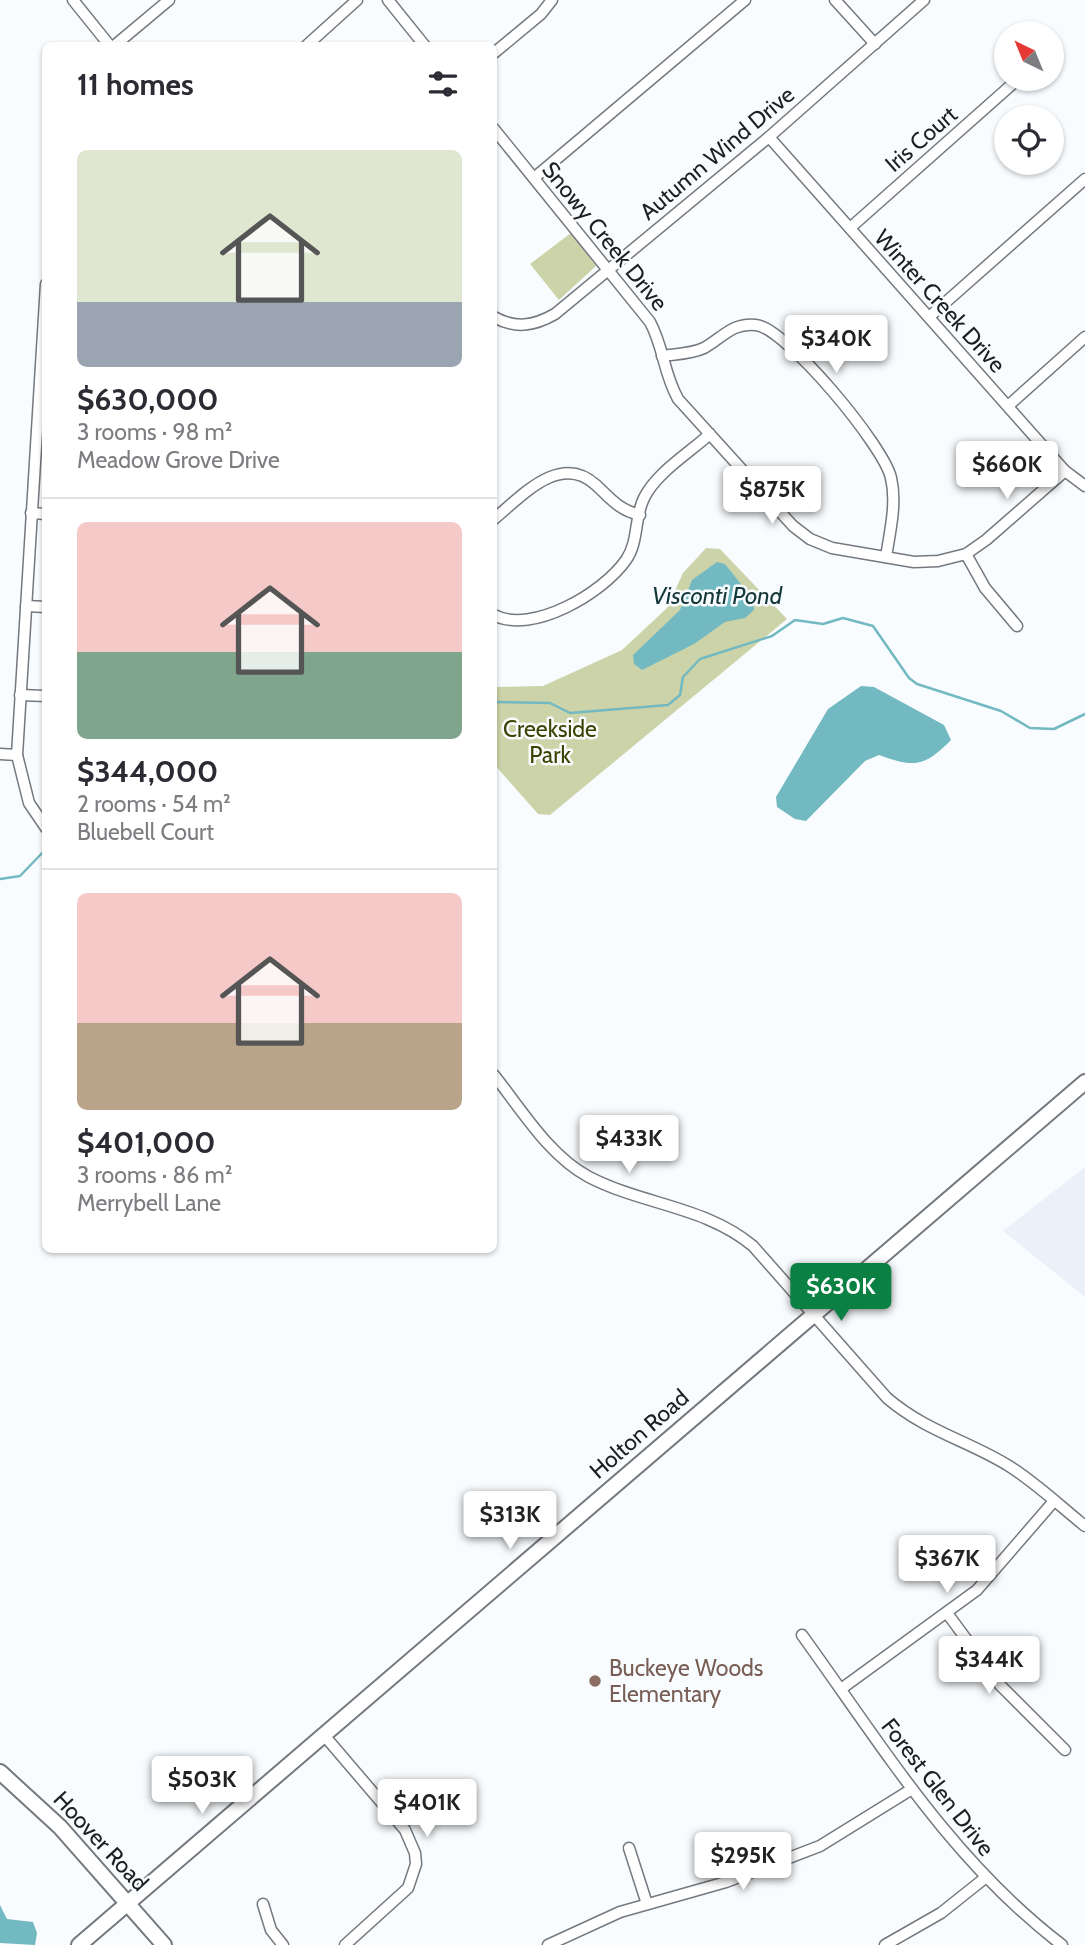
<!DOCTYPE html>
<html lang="en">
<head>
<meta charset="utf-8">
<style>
	body { margin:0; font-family:Cabin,sans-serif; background:#f2f2f3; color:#2b2b33; height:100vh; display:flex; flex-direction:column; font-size:26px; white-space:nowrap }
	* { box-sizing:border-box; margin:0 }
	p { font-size:23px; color:#7c7c81 }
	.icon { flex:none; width:38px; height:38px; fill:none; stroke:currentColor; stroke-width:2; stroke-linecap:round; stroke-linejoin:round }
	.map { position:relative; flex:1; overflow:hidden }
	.side { position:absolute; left:42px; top:42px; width:455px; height:1211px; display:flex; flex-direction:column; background:#fff; border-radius:10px; box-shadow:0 2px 5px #0004 }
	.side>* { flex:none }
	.needle { width:46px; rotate:317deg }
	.fabs { position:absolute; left:994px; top:21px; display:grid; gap:14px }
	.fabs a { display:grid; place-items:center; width:70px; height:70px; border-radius:50%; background:#fff; box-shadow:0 2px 5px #0004; font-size:35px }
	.price { position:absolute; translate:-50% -60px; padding:0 16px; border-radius:7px; background:#fff; color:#222; font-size:23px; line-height:46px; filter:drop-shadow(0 2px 4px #0008) }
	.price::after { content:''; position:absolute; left:50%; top:42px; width:21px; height:16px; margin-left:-10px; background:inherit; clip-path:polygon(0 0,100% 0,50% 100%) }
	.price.active { background:#0b8043; color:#fff }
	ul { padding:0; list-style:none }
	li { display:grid; align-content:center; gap:14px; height:371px; padding:0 35px }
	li+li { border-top:2px solid #e1e1e2 }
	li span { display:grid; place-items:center; height:217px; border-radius:10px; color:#555 }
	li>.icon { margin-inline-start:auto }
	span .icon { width:126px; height:126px; fill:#fffc; stroke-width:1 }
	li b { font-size:30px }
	h2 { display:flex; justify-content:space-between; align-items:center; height:84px; padding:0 35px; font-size:30px }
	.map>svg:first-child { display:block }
	.built { fill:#eaf1f9 }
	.green { fill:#ccd3a9 }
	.water { fill:#73b9c1 }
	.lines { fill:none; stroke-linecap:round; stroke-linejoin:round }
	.stream { stroke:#73b9c1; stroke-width:2.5 }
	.street-casing { stroke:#74797f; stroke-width:13 }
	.secondary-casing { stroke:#74797f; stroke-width:18 }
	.street { stroke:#fff; stroke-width:10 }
	.secondary { stroke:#fff; stroke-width:14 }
	.education-dot { fill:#8d6e63; stroke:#f9fcfe; stroke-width:2.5 }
	.labels { text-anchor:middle; stroke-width:5; stroke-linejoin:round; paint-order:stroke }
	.street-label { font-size:23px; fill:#1c1e20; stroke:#f9fcfe }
	.park-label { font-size:23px; fill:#3d4202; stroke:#f9fcfe }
	.education-label { font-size:23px; fill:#785e54; stroke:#f9fcfe; text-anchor:start }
	.water-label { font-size:24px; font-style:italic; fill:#15383b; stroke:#f9fcfe }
</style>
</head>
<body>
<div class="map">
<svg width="1085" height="1945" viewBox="0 0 1085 1945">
	<rect width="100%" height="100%" fill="#f9fcfe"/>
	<polygon class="built" points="1085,1167 1085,1297 1003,1231"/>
	<g class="green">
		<polygon points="571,233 596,266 559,300 530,264"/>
		<polygon points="706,548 720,549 787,619 550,815 538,814 494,764 494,687 543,686 622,650 667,608 683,573"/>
	</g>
	<g class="water">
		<polygon points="717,562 725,564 752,598 754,610 745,618 725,622 694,644 642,670 634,664 633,655 680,610 692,580"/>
		<path d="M861,686L874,687L944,725L951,740C924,767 915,768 879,755L865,761L806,821L795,819L777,807L776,797L828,709Z"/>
		<polygon points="0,1905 7,1919 33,1922 37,1933 35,1945 0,1943"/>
	</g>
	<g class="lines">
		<g class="stream">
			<polyline points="494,702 550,703 570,713 668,705 680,695 683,677 700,659 772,636 795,620 823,624 843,618 873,626 909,678 917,684 1001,711 1030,728 1054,729 1085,714"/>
			<polyline points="0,879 20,876 46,849"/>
		</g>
		<g class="street-casing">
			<g id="street">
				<polyline points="73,0 110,46"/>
				<polyline points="388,0 425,46"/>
				<polyline points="835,0 875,44"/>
				<polyline points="114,46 169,0"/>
				<polyline points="306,46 357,0"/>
				<polyline points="494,53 541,14 552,0"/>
				<path d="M494,129L650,322C664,348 663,372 678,399L793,526L810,539L832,548L914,562L938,561L966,554L986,540L1065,471"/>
				<polyline points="769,137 1065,471 1085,486"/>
				<polyline points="534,178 745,0"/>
				<polyline points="850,228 1018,79"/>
				<polyline points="46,284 17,755 29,803 46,828"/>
				<path d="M494,317C515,329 534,326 555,314L769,137L924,0"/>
				<polyline points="929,317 1085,179"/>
				<path d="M662,356C676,354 691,354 704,348C722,338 733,322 756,325C786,328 884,446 891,478C897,503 890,531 886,557"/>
				<polyline points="1008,406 1085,337"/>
				<polyline points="31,513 46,514"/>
				<path d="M494,519C522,496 560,452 596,485C611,499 619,510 640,515"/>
				<polyline points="966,554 985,588 1017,626"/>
				<polyline points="26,606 46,607"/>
				<path d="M494,615C532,635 603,593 626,560C639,541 634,518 644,498C656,473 689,453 710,434"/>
				<polyline points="20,695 46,696"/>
				<polyline points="0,754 17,755"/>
				<path d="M494,1075C521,1109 549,1156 589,1177C643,1205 705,1206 753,1246L887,1398C927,1432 967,1440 1009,1466C1036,1483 1060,1506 1085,1526"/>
				<polyline points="947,1613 1000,1685 1065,1750"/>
				<path d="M802,1635C883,1747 951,1860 1062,1945"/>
				<polyline points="841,1689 977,1590 1054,1501"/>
				<polyline points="323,1734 405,1830 415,1853 416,1864 408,1888 345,1945"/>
				<polyline points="629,1848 647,1904"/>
				<polyline points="263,1904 271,1930 283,1945"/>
				<polyline points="548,1945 620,1912 726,1882 820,1846 912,1789"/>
				<polyline points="885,1945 941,1913 985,1878"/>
			</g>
		</g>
		<g class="secondary-casing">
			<g id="secondary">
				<polyline points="0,1772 60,1827 164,1945"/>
				<polyline points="79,1945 1085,1082"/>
			</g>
		</g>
		<use href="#street" class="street"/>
		<use href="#secondary" class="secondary"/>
	</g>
	<circle class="education-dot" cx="595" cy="1681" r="7"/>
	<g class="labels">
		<g class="street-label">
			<text transform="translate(921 139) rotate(-41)" y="8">Iris Court</text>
			<text transform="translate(717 153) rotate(-40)" y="8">Autumn Wind Drive</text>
			<text transform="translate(605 236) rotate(51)" y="8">Snowy Creek Drive</text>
			<text transform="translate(940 301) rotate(48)" y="8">Winter Creek Drive</text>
			<text transform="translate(639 1434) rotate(-41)" y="8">Holton Road</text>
			<text transform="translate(938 1787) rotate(52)" y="8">Forest Glen Drive</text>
			<text transform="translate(101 1841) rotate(47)" y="8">Hoover Road</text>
		</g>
		<g class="park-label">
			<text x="550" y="737">Creekside<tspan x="550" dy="26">Park</tspan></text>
		</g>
		<g class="education-label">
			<text x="609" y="1676">Buckeye Woods<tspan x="609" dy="26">Elementary</tspan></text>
		</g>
		<g class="water-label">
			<text x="717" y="604">Visconti Pond</text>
		</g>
	</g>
</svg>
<div class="fabs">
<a><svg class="needle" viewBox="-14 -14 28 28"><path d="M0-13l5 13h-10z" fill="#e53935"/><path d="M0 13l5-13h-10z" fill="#7c7c81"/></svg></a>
<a><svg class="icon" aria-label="locate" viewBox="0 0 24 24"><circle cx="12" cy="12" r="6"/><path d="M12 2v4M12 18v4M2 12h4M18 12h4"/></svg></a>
</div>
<b class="price" style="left:836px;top:375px">$340K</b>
<b class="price" style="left:1007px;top:501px">$660K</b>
<b class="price" style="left:772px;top:526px">$875K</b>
<b class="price" style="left:629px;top:1175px">$433K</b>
<b class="price active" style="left:841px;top:1323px">$630K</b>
<b class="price" style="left:510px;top:1551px">$313K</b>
<b class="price" style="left:947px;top:1595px">$367K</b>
<b class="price" style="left:989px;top:1696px">$344K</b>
<b class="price" style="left:202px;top:1816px">$503K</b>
<b class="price" style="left:427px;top:1839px">$401K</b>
<b class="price" style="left:743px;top:1892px">$295K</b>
<section class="side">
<h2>11 homes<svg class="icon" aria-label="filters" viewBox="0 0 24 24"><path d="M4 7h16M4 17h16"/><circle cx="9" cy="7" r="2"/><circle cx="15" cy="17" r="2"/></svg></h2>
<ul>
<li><span style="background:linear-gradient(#dfe7d0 70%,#9aa5b1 0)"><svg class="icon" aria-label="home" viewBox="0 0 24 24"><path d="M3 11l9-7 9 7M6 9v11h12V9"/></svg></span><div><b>$630,000</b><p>3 rooms · 98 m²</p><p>Meadow Grove Drive</p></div></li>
<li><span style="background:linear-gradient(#f6c9c9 60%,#7fa58c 0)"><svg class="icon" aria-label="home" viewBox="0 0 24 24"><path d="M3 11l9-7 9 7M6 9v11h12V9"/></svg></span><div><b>$344,000</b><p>2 rooms · 54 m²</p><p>Bluebell Court</p></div></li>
<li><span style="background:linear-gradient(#f6c9c9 60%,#b9a48a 0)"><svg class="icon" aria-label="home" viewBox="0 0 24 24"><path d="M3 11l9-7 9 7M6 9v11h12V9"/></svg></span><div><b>$401,000</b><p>3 rooms · 86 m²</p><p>Merrybell Lane</p></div></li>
</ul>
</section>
</div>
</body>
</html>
